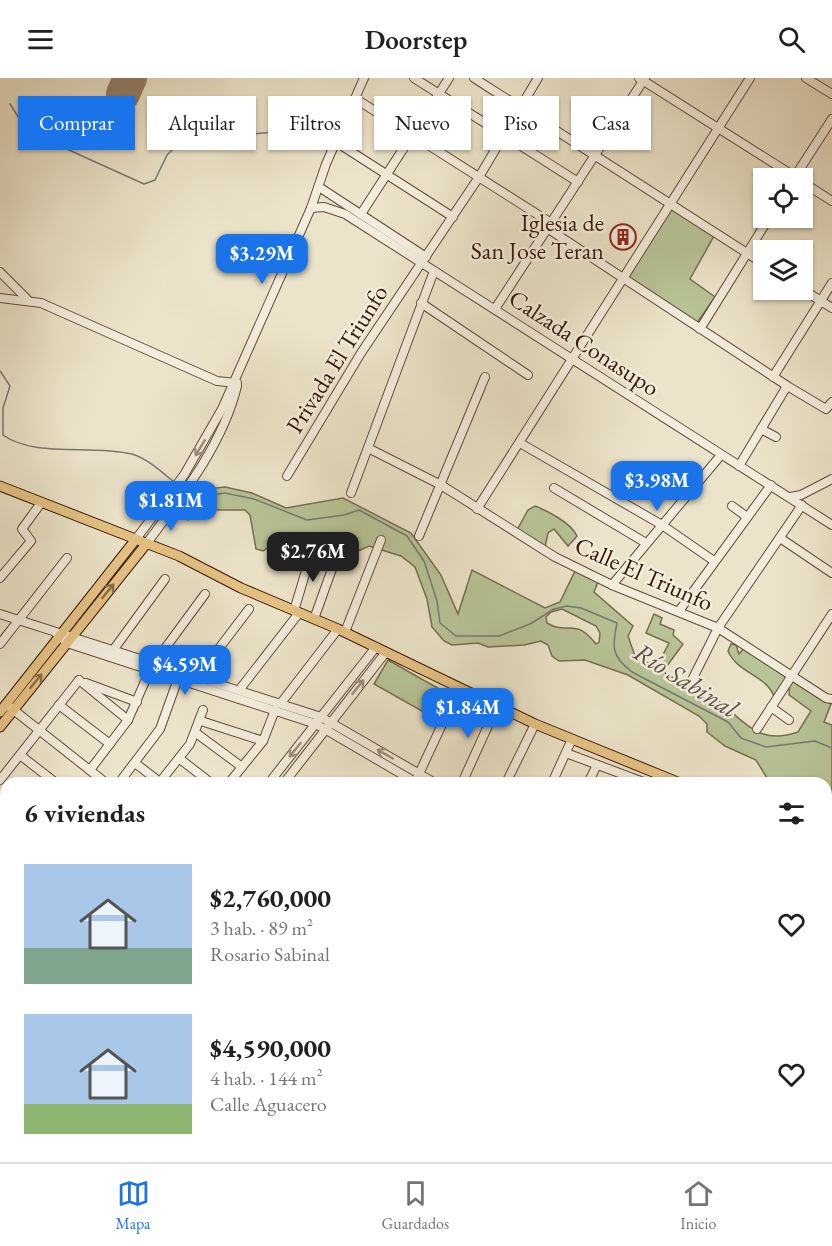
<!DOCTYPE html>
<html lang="es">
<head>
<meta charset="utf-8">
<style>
	body { margin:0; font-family:"EB Garamond",serif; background:#f2f2f2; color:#202124; height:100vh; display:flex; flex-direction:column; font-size:22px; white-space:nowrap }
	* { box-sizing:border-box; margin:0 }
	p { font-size:20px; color:#757577 }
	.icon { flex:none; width:33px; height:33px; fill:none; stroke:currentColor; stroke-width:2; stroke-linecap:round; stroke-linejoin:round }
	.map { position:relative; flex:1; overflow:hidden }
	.sheet { position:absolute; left:0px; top:699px; width:832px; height:386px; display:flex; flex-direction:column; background:#fff; border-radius:18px 18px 0 0; box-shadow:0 2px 4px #0004 }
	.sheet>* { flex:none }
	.hud { position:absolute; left:18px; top:18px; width:796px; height:54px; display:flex; gap:12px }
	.tools { position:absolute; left:753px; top:90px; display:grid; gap:12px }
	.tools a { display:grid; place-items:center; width:60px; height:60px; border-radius:0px; background:#fff; box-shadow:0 2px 4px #0004; font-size:30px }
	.price { position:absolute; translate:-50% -51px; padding:0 14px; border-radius:12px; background:#1a73e8; color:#fff; font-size:20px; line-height:39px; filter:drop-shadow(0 2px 3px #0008) }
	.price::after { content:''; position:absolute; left:50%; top:36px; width:18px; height:14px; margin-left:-9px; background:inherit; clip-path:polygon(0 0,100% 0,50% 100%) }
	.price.on { background:#222; color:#fff }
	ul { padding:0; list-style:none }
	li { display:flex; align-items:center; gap:18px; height:150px; padding:0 24px }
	li span { display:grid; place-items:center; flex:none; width:168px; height:120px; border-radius:0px; color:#555 }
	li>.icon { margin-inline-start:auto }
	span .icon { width:72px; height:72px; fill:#fffc; stroke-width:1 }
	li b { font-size:26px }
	h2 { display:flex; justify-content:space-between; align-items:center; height:72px; padding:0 24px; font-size:26px }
	.pill { padding:0 21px; border-radius:0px; background:#fff; box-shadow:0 2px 4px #0004; font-size:21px; line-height:54px }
	.pill.on { background:#1a73e8; color:#fff }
	header { display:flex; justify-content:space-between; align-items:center; height:78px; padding:0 24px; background:#fff; font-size:27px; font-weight:600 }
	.dock { display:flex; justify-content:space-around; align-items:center; height:84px; border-top:2px solid #e0e0e0; background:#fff; font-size:16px; color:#757577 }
	.dock a { display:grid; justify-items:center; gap:3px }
	.dock .on { color:#1a73e8 }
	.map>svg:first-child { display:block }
	.green { fill:#b7c497; stroke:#776e4e; stroke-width:1.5; fill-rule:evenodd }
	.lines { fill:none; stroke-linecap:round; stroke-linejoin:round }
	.stream { stroke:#767977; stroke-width:1.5 }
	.runway { stroke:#927e68; stroke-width:34 }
	.minor-casing { stroke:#644a37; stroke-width:10 }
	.major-casing { stroke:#371706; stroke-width:11 }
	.minor { stroke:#f3eddd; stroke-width:8 }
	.major { stroke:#e6c285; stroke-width:9 }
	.oneway { stroke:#9e8d7c }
	.oneway2 { stroke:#8e6c46 }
	.labels { text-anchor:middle; stroke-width:5; stroke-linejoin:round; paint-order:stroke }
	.poi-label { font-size:24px; fill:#371706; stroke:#f3eddd; text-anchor:end }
	.street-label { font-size:24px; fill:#371706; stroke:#f3eddd }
	.water-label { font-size:26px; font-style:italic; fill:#5c5048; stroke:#f3eddd }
</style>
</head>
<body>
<header><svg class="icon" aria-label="menu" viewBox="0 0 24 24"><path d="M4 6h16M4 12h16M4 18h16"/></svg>Doorstep<svg class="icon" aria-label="search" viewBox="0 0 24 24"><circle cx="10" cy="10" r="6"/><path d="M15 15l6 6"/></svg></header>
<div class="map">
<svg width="832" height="1084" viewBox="0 0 832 1084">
	<rect width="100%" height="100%" fill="#ece4ca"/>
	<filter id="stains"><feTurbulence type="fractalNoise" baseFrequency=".00333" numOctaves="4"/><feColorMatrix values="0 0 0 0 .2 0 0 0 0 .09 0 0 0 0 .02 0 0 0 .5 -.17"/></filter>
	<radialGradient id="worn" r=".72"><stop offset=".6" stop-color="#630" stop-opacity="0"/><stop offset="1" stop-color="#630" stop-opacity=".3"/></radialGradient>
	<g class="green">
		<polygon points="671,130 714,158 690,201 715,219 697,245 627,201"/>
		<path d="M225,409L252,415L286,430L343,420L411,455L441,497L458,536L472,492L545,530L560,524L575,493L598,504L594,514L633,548L628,558L636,581L657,588L669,565L646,555L654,536L662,540L660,546L674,552L673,557L683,566L664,592L666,596C680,604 695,607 709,616C740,636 754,670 798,654L811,633L789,617L790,602L831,626L824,644L832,647V715L827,718L826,705H804L800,701L793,705H770L756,682L725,668L707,654V646L699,638L628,597L585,582L559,583L552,578L548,567L541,563L524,567L488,569L478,565L452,567L444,563L432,549L427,521L415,489L401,478L369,468L349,477L335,475L321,490L310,493L299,488C292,476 293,464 275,465L263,473L256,471L250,437L245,432H204L188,442L173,435L191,413ZM562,531L596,548L600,555L599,564L596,566C574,538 568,558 547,545L546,539L551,534Z"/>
		<path d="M535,428C548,433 571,445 577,458L568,468L554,451L548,455L545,469L517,452L528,432Z"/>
		<path d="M731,566L736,567L739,576L744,570L788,598L774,619C768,598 737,595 728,573Z"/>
		<polygon points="388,582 450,617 436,641 374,606"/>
		<polygon points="563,1078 708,1078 708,1079 702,1084 559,1084"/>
	</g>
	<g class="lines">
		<g class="stream">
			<polyline points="10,26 24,48 38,58 144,106 155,102 167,77 175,69 227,58 289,53 328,66"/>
			<path d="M0,293L10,308L3,330V357C35,380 92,366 132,376C148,381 162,394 175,405"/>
			<path d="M188,415L199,419L225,415L254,421L307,442L344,437L359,432L407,458L424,483L437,523L440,545L456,558H499L530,546L554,531L567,528L581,530L617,545C612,569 611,578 632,594L728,644L741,660L766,669L815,663L832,670"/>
		</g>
		<polyline class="runway" points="123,16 130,0"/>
		<g class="minor-casing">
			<g id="minor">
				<polyline points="414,0 578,104"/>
				<polyline points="474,0 764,186"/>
				<polyline points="639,0 797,100"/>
				<polyline points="806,0 832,16"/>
				<polyline points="356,21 551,145"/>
				<polyline points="336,64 453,139"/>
				<polyline points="794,100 832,41"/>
				<polyline points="802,104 832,123"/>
				<polyline points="319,109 426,179"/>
				<polyline points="311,130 324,129 345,136 832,447"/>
				<polyline points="361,136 449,0"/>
				<polyline points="547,150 789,309 826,331 832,324"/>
				<polyline points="0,194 27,221"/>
				<polyline points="802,211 832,230"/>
				<polyline points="0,220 41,225 217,303 237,305"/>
				<polyline points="421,225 528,297"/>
				<polyline points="495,231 645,0"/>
				<polyline points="700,251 769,140"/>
				<polyline points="773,299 832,205"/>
				<polyline points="761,351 776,359"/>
				<polyline points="520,365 662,447 714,483"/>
				<polyline points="368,370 441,407 555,479 612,507 718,550 826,620 832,621"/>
				<polyline points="739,388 787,308"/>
				<polyline points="287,398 361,275 479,99 538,0"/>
				<polyline points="554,410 646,465"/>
				<polyline points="351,415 434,193"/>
				<polyline points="790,419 801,417 832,401"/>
				<polyline points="732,428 747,439"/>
				<polyline points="477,431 750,0"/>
				<polyline points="419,458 485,299"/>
				<polyline points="780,460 832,495"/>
				<polyline points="136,461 184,397 222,331 311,130 326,86 364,0"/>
				<path d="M147,465C182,418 223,366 237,308"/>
				<polyline points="0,500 31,463 22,451 41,425"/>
				<polyline points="612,507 721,377"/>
				<polyline points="294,533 305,496"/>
				<polyline points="679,533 771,407"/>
				<polyline points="0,536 321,639 435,705"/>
				<polyline points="314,541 337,477"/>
				<polyline points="345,554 381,462"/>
				<polyline points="56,555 67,565 316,646 417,705"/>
				<polyline points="0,566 67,480"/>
				<polyline points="114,571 165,501"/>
				<polyline points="155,584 205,516"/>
				<polyline points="198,598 249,531"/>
				<polyline points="79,602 128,642"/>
				<polyline points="692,602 718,550 802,427"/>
				<polyline points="86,605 137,624"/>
				<polyline points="240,611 299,535"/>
				<polyline points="281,625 338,551"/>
				<polyline points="6,626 106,705"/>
				<polyline points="59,627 110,666"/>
				<polyline points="771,629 789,642"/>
				<polyline points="201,643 263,663"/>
				<polyline points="757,651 832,536"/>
				<polyline points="196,655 242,689"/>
				<polyline points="566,675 646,705"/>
				<polyline points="20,677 56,705"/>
				<polyline points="180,681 211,705"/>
				<polyline points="135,685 161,705"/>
				<polyline points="90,692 128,642 150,592"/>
				<polyline points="418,698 459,610"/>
				<polyline points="0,702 79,602"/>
				<polyline points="160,704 190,666 203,632"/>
				<polyline points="119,705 160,651 179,598"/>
				<polyline points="229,705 263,663 275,632"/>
				<polyline points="269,705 376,569"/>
				<polyline points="284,705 386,574"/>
				<polyline points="462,705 497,628"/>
				<polyline points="506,705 535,646"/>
				<polyline points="552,705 572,661"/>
				<polyline points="588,705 597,687"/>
				<polyline points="0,745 6,749"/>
				<polyline points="826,775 832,778"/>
				<polyline points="0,785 6,790"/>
				<polyline points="0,804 6,797"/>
				<polyline points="0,837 6,842"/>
				<polyline points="826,959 832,953"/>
				<polyline points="145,1078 145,1084"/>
				<polyline points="397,1078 404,1084"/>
				<polyline points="478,1078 485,1084"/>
				<polyline points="789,1078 795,1084"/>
				<polyline points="709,1084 714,1078"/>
			</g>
		</g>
		<g class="major-casing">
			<g id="major">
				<polyline points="0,408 179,478 241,510 338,551 535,646 680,705"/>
				<polyline points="0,634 136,461"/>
				<polyline points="0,649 147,465"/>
				<polyline points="0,979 6,984"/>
				<polyline points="0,995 6,999"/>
				<polyline points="108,1078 115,1084"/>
				<polyline points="128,1078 135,1084"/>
				<polyline points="552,1084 556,1078"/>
			</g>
		</g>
		<use href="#minor" class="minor"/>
		<use href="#major" class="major"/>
	</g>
	<defs><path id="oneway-shaft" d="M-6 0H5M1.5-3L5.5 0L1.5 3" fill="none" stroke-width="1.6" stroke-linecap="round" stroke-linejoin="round" transform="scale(1.5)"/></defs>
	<g class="oneway">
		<use href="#oneway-shaft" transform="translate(200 370) rotate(121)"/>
		<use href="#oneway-shaft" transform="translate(358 609) rotate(-52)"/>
		<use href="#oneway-shaft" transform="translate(295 672) rotate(129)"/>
		<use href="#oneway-shaft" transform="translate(385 676) rotate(-150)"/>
	</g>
	<g class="oneway2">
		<use href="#oneway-shaft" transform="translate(108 513) rotate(-51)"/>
		<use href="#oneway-shaft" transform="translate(36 603) rotate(-51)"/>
	</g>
	<defs>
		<g id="building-ring" transform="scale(1.35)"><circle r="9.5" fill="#f3eddd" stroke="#8f2418" stroke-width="1.5"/><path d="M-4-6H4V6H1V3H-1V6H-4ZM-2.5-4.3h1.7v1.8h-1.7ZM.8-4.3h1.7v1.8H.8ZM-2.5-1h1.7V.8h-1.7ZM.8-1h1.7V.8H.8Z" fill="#8f2418"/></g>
	</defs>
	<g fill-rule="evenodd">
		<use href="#building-ring" x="623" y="159"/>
	</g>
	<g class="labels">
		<g class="poi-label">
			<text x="604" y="153">Iglesia de<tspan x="604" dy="28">San Jose Teran</tspan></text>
		</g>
		<g class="street-label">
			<text transform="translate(584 265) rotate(33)" y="8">Calzada Conasupo</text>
			<text transform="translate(337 281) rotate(-58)" y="8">Privada El Triunfo</text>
			<text transform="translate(644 496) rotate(24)" y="8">Calle El Triunfo</text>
		</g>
		<g class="water-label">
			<text transform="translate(686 602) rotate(32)" y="9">Río Sabinal</text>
		</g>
	</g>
	<rect width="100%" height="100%" filter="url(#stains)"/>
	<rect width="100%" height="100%" fill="url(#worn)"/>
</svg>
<div class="tools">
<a><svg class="icon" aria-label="locate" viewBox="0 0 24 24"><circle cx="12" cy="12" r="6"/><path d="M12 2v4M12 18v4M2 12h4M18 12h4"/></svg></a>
<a><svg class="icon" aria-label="layers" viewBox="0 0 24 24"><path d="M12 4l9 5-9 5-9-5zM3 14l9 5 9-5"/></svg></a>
</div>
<b class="price" style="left:262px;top:207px">$3.29M</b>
<b class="price" style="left:657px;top:434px">$3.98M</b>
<b class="price" style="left:171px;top:454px">$1.81M</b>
<b class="price on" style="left:313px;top:505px">$2.76M</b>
<b class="price" style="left:185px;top:618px">$4.59M</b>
<b class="price" style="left:468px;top:661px">$1.84M</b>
<div class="hud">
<a class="pill on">Comprar</a>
<a class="pill">Alquilar</a>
<a class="pill">Filtros</a>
<a class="pill">Nuevo</a>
<a class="pill">Piso</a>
<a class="pill">Casa</a>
</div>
<section class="sheet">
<h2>6 viviendas<svg class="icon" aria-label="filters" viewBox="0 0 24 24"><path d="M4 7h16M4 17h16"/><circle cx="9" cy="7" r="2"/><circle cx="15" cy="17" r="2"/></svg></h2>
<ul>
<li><span style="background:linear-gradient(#a9c7e8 70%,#7fa58c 0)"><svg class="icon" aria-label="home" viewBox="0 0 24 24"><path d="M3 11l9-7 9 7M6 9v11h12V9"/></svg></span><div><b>$2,760,000</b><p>3 hab. · 89 m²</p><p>Rosario Sabinal</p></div><svg class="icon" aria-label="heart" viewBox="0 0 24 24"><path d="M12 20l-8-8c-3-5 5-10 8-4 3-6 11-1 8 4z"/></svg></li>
<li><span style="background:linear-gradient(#a9c7e8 75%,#8fb573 0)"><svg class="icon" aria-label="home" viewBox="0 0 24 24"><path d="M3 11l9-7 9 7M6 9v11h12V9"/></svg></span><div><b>$4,590,000</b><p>4 hab. · 144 m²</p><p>Calle Aguacero</p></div><svg class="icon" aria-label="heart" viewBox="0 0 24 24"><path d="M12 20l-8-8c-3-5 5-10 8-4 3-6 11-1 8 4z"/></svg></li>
</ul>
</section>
</div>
<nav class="dock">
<a class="on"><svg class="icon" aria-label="map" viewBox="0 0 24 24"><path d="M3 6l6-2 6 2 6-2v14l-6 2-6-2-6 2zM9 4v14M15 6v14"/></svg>Mapa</a>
<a><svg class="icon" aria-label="saved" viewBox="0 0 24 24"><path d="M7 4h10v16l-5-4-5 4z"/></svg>Guardados</a>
<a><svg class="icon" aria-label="home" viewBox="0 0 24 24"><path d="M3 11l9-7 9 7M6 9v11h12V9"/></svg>Inicio</a>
</nav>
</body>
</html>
